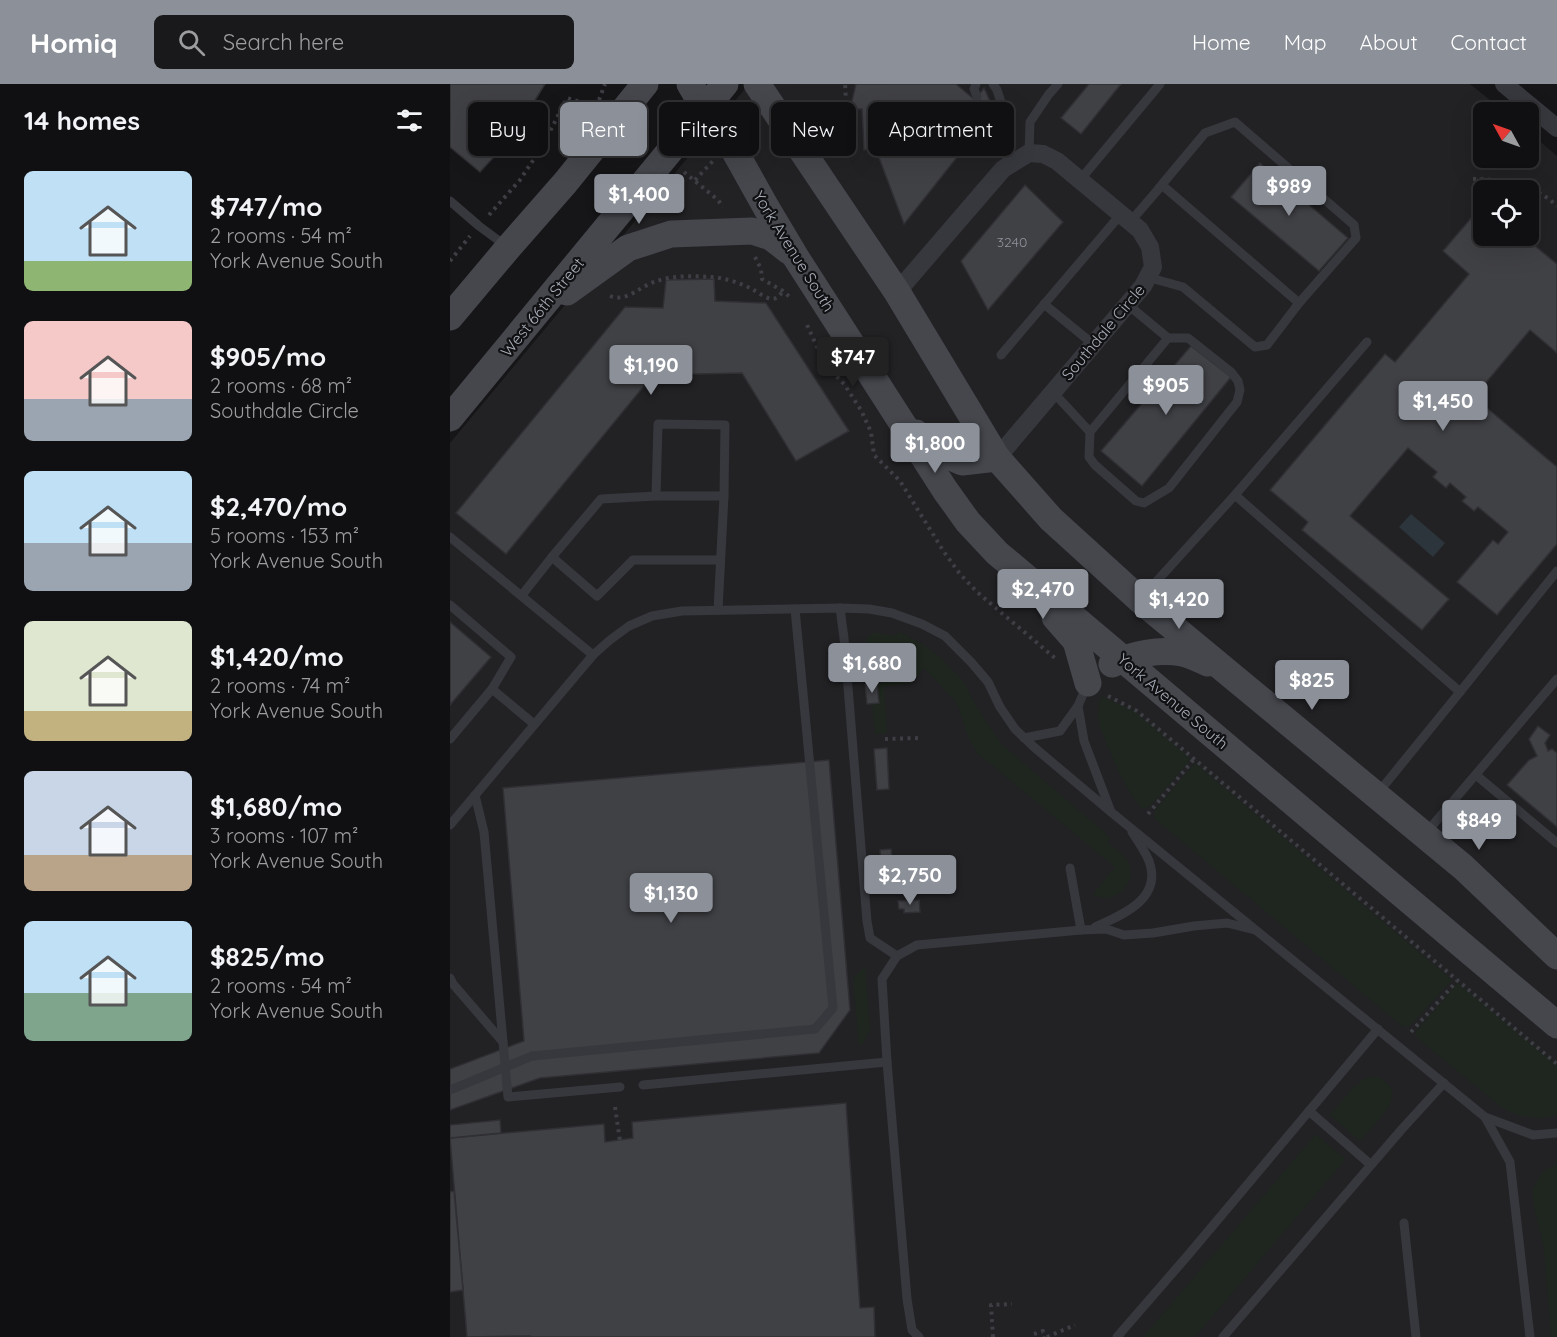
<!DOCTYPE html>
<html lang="en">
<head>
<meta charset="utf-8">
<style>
	body { margin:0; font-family:Quicksand,sans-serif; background:#19191b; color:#f1f3f6; height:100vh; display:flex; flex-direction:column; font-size:22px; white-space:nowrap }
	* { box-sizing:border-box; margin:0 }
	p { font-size:20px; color:#9c9d9f }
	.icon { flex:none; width:33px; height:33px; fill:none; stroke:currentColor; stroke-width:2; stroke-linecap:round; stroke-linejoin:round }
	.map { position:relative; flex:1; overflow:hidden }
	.panel { display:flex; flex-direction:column; background:#101012; width:450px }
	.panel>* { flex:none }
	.banner { position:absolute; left:18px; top:18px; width:570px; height:54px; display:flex; gap:12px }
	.needle { width:39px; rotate:310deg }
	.fabs { position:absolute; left:1023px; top:18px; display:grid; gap:12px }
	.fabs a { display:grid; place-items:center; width:66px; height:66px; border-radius:9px; background:#101012; box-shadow:0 6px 24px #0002,0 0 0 2px #303032; font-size:30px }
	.price { position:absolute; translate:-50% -51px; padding:0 14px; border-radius:6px; background:#8c9099; color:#fff; font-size:20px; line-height:39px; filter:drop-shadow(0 2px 3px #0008) }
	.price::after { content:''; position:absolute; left:50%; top:36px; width:18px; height:14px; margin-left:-9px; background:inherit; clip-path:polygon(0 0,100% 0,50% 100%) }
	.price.current { background:#222; color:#fff }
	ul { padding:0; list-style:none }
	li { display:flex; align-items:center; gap:18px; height:150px; padding:0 24px }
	li span { display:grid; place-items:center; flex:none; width:168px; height:120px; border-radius:9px; color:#555 }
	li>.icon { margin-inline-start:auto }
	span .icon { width:72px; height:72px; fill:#fffc; stroke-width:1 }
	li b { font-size:26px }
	h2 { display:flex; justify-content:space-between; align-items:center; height:72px; padding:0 24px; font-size:26px }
	.chip { padding:0 21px; border-radius:9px; background:#101012; box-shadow:0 6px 24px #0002,0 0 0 2px #303032; font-size:21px; line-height:54px }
	.chip.current { background:#8c9099; color:#fff }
	header { display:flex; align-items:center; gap:36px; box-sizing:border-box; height:84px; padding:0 30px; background:#8c9099; color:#fff }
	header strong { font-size:28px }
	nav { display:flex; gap:33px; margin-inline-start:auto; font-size:21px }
	.search { width:420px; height:54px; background:#19191b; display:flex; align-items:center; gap:15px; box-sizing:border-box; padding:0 21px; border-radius:9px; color:#9c9d9f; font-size:22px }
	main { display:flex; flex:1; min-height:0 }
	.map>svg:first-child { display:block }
	.built { fill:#222225; fill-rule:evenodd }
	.green { fill:#1e261f }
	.water { fill:#2c353c }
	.building { fill:#404145; stroke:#303034; stroke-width:1.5 }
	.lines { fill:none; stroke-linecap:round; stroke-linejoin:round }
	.path { stroke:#3d3f44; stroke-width:4; stroke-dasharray:3 4.5; stroke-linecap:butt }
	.lane { stroke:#37383d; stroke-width:9 }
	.street { stroke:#37383d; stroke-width:18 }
	.secondary { stroke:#45474d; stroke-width:27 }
	.lane-bridge { stroke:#37383d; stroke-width:9 }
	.labels { text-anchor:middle; stroke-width:4.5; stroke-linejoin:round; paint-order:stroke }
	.number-label { font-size:14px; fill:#8e929b }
	.street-label { font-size:16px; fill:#a8adb8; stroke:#111113 }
</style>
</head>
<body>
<header>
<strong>Homiq</strong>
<div class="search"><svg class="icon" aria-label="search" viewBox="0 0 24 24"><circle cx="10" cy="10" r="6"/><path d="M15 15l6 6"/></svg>Search here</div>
<nav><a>Home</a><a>Map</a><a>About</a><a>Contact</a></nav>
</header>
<main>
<section class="panel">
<h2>14 homes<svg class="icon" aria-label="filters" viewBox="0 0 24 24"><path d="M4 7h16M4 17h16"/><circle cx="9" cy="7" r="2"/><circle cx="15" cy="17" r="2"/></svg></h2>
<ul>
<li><span style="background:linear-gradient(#bfe0f5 75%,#8fb573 0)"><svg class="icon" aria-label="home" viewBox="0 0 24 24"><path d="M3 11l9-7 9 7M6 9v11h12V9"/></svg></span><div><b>$747/mo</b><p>2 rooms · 54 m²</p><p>York Avenue South</p></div></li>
<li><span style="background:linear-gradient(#f6c9c9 65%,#9aa5b1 0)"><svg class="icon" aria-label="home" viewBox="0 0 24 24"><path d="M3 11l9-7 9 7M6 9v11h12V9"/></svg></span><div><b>$905/mo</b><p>2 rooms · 68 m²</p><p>Southdale Circle</p></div></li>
<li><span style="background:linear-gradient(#bfe0f5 60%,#9aa5b1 0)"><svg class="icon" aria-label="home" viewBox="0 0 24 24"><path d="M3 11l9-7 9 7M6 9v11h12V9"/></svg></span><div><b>$2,470/mo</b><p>5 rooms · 153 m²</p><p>York Avenue South</p></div></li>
<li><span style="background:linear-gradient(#dfe7d0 75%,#c2b280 0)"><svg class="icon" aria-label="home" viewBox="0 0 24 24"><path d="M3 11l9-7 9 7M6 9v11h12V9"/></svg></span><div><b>$1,420/mo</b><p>2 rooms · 74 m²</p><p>York Avenue South</p></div></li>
<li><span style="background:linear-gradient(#c9d6e8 70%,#b9a48a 0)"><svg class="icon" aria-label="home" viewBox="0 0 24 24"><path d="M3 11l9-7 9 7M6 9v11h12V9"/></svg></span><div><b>$1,680/mo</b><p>3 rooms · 107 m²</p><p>York Avenue South</p></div></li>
<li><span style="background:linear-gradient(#bfe0f5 60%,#7fa58c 0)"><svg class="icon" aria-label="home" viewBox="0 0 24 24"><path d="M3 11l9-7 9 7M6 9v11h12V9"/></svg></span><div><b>$825/mo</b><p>2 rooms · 54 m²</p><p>York Avenue South</p></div></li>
</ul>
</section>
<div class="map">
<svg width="1107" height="1253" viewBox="0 0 1107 1253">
	<rect width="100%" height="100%" fill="#161618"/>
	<path class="built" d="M299,0H1020L1055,28H1034V74H1078L1079,48L1107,72V1253H0V359ZM1034,106H1078V152H1034Z"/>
	<g class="green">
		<path d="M427,548L443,552L450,548L476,562L492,575L514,598L525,620L551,660L661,754L658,757L659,759C665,766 675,771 679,780C688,801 661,823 643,810L665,783L527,669L518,653L507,619L474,584L463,598L457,600L434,603L437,649L425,650L422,620L429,619L427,601H422V581L417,580C415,566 410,553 427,548Z"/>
		<polygon points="651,612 684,627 741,675 700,723 692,725 684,715 669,689 650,643 648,628"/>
		<polygon points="745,679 1002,896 959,943 953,943 704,734 705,726"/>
		<polygon points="415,882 420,945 416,955 409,963 403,895"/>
		<path d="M1008,899L1107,982V1031C1088,1036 1072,1033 1055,1026L967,954L965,950L967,946Z"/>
		<path d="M926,992C941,999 946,1007 939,1023L938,1022L936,1023L938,1025L910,1057L880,1031L906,1000L908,1002L910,1000L909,999C914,994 920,993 926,992Z"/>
		<polygon points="866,1050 894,1074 895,1076 745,1253 693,1253"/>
		<polygon points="1107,1080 1107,1253 1101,1253 1094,1165 1085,1127 1082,1106 1093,1087"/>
	</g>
	<polygon class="water" points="961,430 995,459 983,473 949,443"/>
	<g class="building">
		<polygon points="0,0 95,0 63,52 30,88 0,63"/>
		<polygon points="406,0 506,0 525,16 534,4 549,37 523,53 454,140 425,63 414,66 412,25 400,25"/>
		<polygon points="639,0 671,0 631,50 611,34"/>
		<polygon points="810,79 898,154 869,187 781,113"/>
		<polygon points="575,101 613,138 538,226 511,177"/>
		<polygon points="1028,126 1034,130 1034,152 1073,152 1107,180 1107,269 1080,246 1024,313 1107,383 1107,460 1047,531 1007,498 1043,456 1048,460 1058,448 1028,423 1024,427 1012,417 1016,413 1000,399 996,404 983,393 987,388 958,364 900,432 999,515 972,546 852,446 858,438 820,406 935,270 945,278 1019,190 993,167"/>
		<polygon points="264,195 265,217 316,219 399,347 346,377 292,289 203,291 56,470 6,429 175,223 213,224 216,196"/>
		<polygon points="741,262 781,293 692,402 651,367"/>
		<polygon points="0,538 41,573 0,621"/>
		<polygon points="427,600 429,619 417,620 415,601"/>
		<polygon points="1088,642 1100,651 1095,659 1098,667 1102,665 1107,669 1107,743 1057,701 1079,676 1087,672 1079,655"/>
		<polygon points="437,664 439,705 427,706 424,665"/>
		<polygon points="379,676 400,926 369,969 90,994 0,1026 0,985 74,957 53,704"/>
		<polygon points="441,765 445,806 433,807 430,766"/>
		<polygon points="469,816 470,828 454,829 454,825 449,825 448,817"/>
		<polygon points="396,1019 410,1224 424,1223 425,1253 80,1253 80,1252 17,1253 0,1054 154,1040 155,1058 183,1054 182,1038"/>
		<polygon points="50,1036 51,1049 0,1054 0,1041"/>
		<polygon points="4,1107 13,1206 0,1208 0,1108"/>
	</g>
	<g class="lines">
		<g class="path">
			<polyline points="149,16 155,0"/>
			<path d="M379,44C394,29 397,21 395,0"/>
			<polyline points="186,47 198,58"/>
			<polyline points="234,88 268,116 273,123"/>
			<path d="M1023,95C1053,95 1084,100 1107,122"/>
			<polyline points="245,96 263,77"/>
			<polyline points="39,131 70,96 92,63 117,14 127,17 138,32"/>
			<polyline points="305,173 311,185 312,195 333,207 341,214"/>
			<polyline points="0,177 20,152"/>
			<path d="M160,212C177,219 191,201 207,197C224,191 244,192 262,193C275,194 290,199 302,205C308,208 316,215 323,215C328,214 330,211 333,207"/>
			<polyline points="357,241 375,280 394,300 411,326 421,348 424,371 450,397 494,468 510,490 527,508 606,575"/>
			<polyline points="658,612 687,627 1107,980"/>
			<polyline points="435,655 470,654"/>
			<polyline points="698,730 744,675"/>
			<polyline points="447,785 483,783"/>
			<polyline points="961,948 1007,897"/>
			<polyline points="165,1023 170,1057"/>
			<polyline points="584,1250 593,1247 594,1253"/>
			<polyline points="543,1253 541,1221 562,1220"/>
			<polyline points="597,1253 625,1241"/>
		</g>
		<g class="lane">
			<polyline points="526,0 524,5 527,13"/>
			<polyline points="539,43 550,55 558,40 547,6 543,0"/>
			<polyline points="550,55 559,80"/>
			<polyline points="579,69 580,38 599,10 608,0"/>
			<polyline points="630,96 710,0"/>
			<polyline points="0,117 29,142 56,162"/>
			<polyline points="680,138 712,101 849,219"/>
			<polyline points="697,193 733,203 805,263 817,261 849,219 906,154 904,141 785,38 755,49 709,104"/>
			<polyline points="594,220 643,260"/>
			<polyline points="677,220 718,254 738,254 781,288 788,297 790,306 787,318 719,404 694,419 686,417 645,381 639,373 640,348 718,254"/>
			<polyline points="551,271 671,130"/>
			<polyline points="603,308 640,348"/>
			<polyline points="785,411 917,258"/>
			<polyline points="206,412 208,340 275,341 274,412 268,526"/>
			<polyline points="0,453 143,571"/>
			<polyline points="270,476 183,476 147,512 102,473 151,415 206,412 274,412"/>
			<polyline points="72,511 102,473"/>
			<polyline points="691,513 705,499 785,411 1010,608 928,709"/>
			<polyline points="0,521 61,573 42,605"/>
			<polyline points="390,524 394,554 417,837 420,854 447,872"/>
			<polyline points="1010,608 1107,487"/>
			<polyline points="628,622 634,657 661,728"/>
			<polyline points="574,654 610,647 628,622 637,601"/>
			<polyline points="0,655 42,605 84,640"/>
			<polyline points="1026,691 1107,759"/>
			<polyline points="25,711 34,748 58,1013 170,1003"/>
			<polyline points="0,741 143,571 160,556 179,542 202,532 232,527 390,524 419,525 442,529 472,540 495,552 521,578 538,598 550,623 565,645 585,664 661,728 1035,1033 1083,1051 1107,1049"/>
			<polyline points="976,749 1107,595"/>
			<polyline points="620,784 631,846"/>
			<path d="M645,843C672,831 713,815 699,777C695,767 688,757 682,748"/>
			<polyline points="0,894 3,900 53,958"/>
			<polyline points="82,972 365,945 383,924 345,525"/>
			<polyline points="193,1001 437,978"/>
			<polyline points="859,1027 921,1081"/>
			<polyline points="1035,1033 1060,1078 1080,1253"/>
			<polyline points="954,1139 966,1253"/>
			<polyline points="469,1253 462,1246 457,1215 437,978 432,895 447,872 467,861 631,846 656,845 674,851 703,849 744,842 777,839 805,846"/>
			<polyline points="667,1253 739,1170 928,945"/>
			<polyline points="773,1253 952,1045 994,999"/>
		</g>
		<g class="street">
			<polyline points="1054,0 1107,44"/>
			<polyline points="447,208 553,85 579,69 593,70 607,77 690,146 700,163 703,183 693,202 547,374"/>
		</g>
		<g class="secondary">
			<polyline points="240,0 254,24 279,57 317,125 345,172 495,406 518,438 547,469 1107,941"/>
			<polyline points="307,0 447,208 547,374 601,435 689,515 1013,783 1107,872"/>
			<polyline points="117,208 178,164 221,150 302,147 321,153 339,167"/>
			<polyline points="0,233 58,164 115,99 195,0"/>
			<polyline points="0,334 275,0"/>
			<polyline points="466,349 487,367 512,378 547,374"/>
			<polyline points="605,533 626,557 638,599"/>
			<path d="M662,580C683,570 709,565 732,569C740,570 750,576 758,579"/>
		</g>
		<polyline class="lane-bridge" points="0,1006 82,972"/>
	</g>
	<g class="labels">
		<g class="number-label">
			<text x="562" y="163">3240</text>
		</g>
		<g class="street-label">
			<text transform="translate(344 167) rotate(58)" y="6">York Avenue South</text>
			<text transform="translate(92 223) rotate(-51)" y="6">West 66th Street</text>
			<text transform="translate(653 248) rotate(-50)" y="6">Southdale Circle</text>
			<text transform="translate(723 617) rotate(40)" y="6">York Avenue South</text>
		</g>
	</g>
</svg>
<div class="fabs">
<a><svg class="needle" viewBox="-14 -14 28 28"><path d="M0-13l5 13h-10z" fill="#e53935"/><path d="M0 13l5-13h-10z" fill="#9c9d9f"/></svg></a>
<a><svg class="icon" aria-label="locate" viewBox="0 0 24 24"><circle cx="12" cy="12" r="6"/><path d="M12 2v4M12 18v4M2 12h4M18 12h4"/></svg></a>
</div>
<b class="price" style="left:839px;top:133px">$989</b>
<b class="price" style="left:189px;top:141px">$1,400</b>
<b class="price current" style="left:403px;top:304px">$747</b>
<b class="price" style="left:201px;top:312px">$1,190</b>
<b class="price" style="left:716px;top:332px">$905</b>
<b class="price" style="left:993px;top:348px">$1,450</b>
<b class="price" style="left:485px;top:390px">$1,800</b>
<b class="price" style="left:593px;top:536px">$2,470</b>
<b class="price" style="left:729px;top:546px">$1,420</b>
<b class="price" style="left:422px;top:610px">$1,680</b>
<b class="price" style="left:862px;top:627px">$825</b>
<b class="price" style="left:1029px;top:767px">$849</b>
<b class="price" style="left:460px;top:822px">$2,750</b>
<b class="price" style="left:221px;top:840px">$1,130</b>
<div class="banner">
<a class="chip">Buy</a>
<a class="chip current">Rent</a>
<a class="chip">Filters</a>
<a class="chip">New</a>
<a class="chip">Apartment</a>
</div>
</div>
</main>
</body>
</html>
